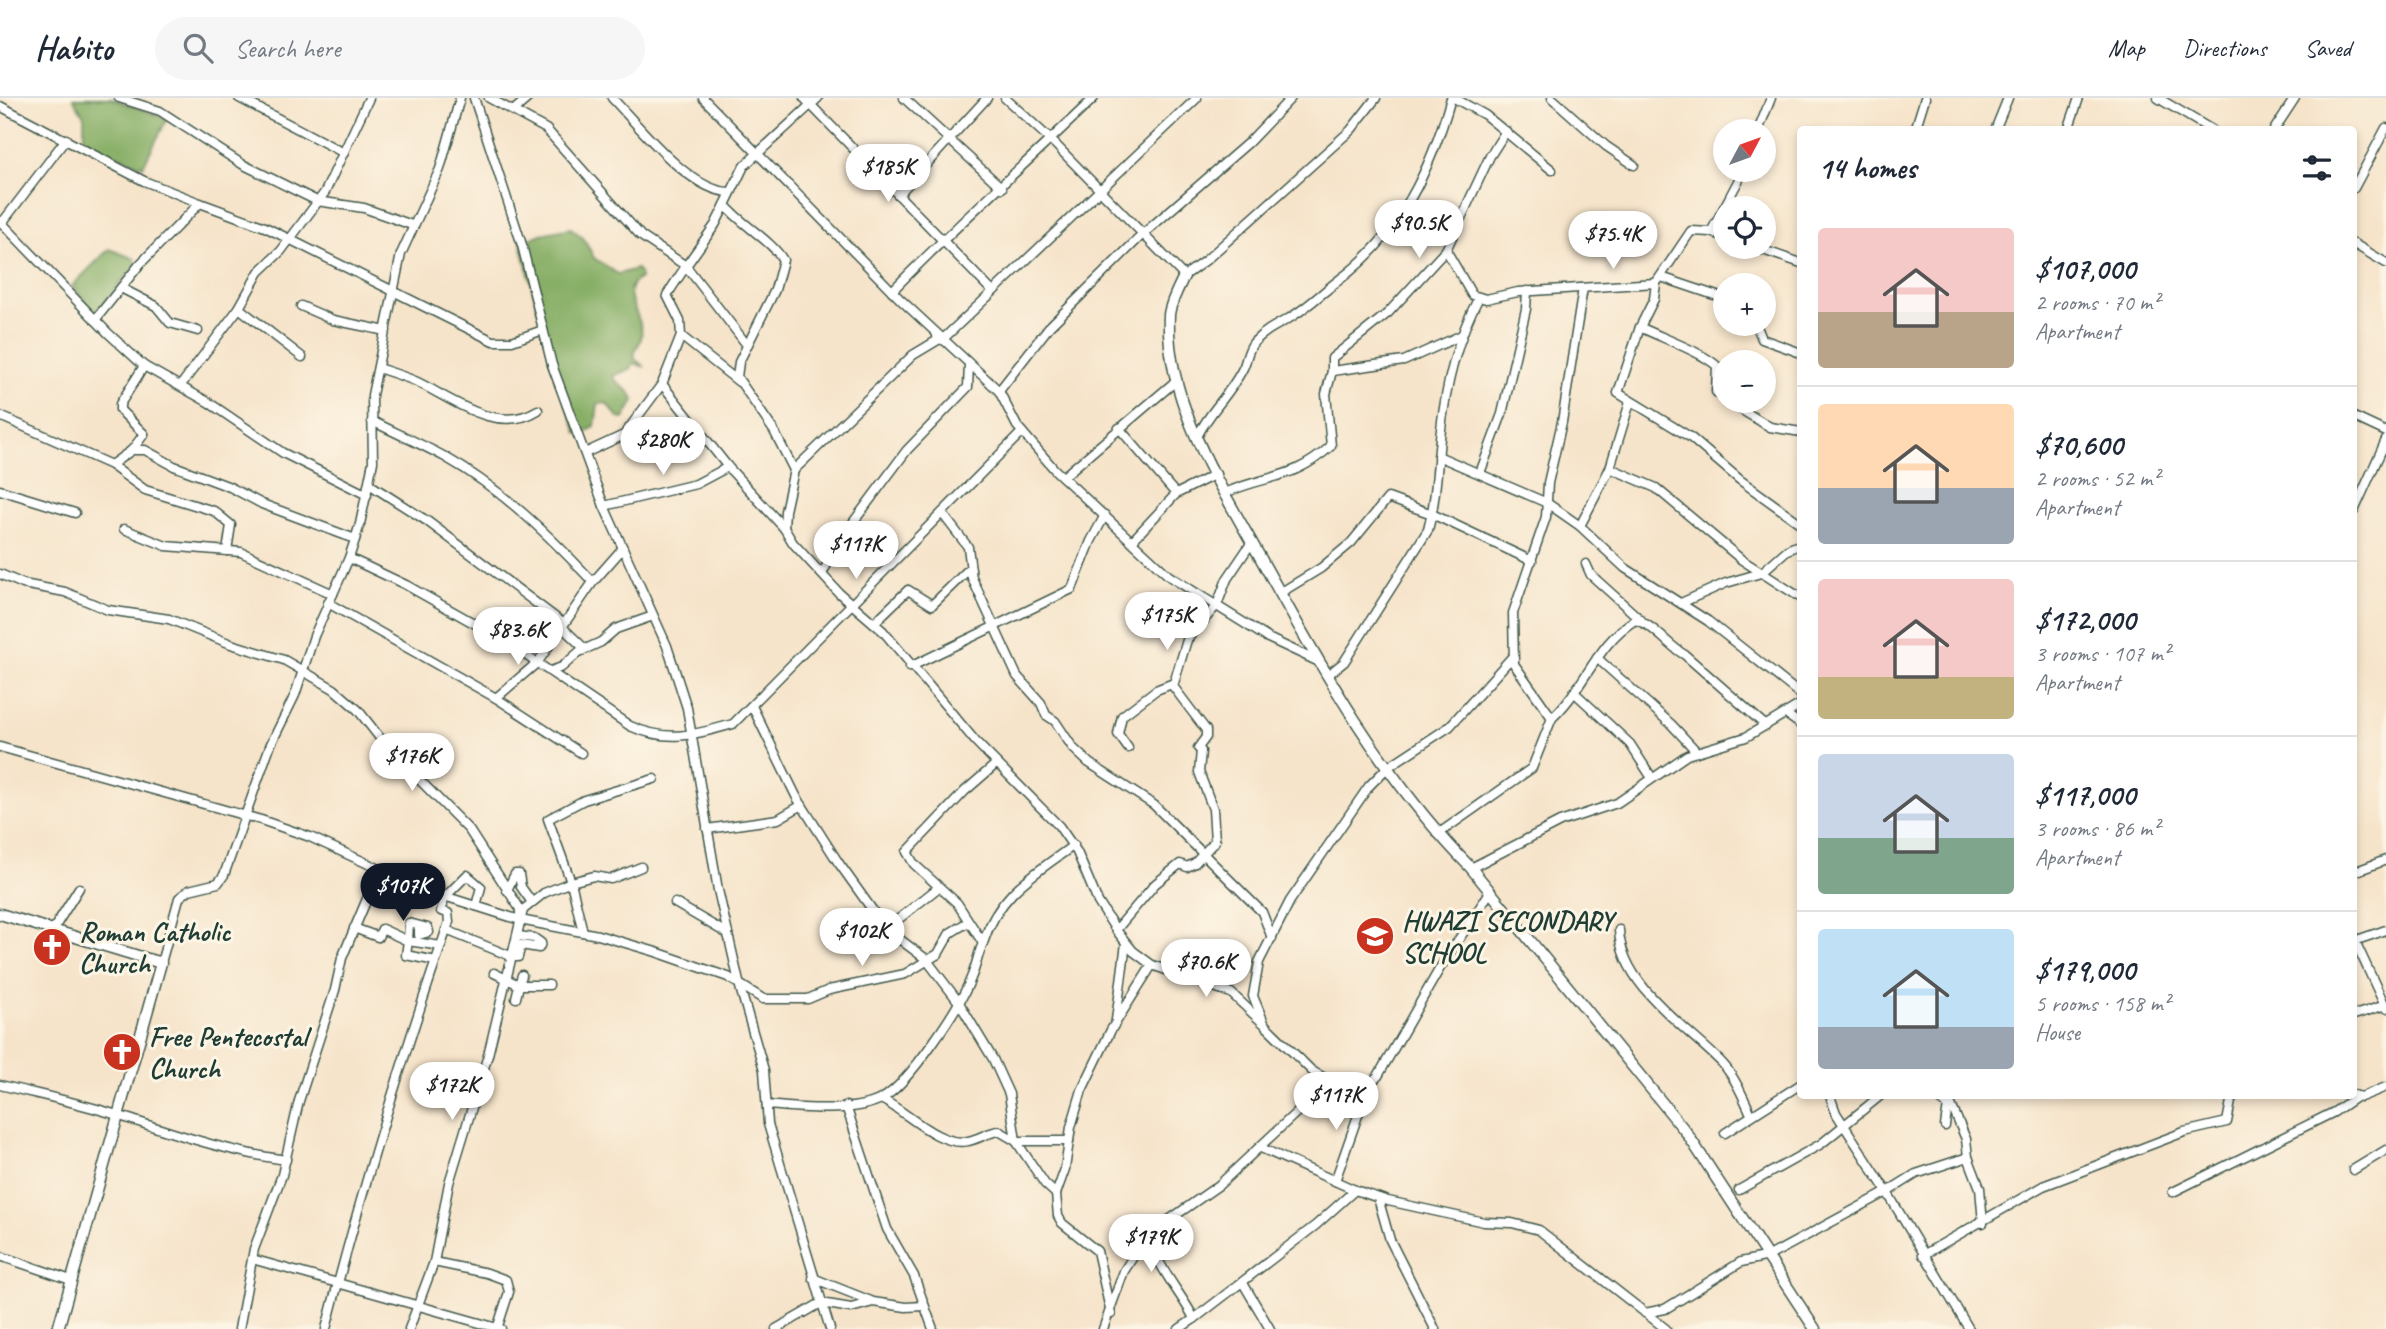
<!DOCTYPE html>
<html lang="en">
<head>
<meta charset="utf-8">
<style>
	body { margin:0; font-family:Caveat,sans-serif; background:#f6f6f7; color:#1f2937; height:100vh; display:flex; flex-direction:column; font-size:26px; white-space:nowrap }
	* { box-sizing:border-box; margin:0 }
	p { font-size:23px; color:#747a83 }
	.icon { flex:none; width:38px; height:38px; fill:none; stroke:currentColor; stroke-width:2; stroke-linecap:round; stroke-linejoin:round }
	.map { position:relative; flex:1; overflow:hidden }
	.side { position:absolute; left:1797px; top:28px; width:560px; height:973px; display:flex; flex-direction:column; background:#fff; border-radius:7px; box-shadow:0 4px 10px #0003 }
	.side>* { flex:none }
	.needle { width:46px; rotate:49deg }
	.tools { position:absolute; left:1713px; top:21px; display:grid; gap:14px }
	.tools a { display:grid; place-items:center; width:63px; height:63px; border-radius:50%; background:#fff; box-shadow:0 4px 10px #0003; font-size:35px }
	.price { position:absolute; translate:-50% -60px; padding:0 16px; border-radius:24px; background:#fff; color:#222; font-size:23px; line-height:46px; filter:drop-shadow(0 2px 4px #0008) }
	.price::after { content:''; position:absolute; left:50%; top:42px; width:21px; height:16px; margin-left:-10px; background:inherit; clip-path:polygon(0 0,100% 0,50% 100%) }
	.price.active { background:#111827; color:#fff }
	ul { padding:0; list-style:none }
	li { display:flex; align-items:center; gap:21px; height:175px; padding:0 21px }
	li+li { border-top:2px solid #e0e1e3 }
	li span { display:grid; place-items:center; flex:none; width:196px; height:140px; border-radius:7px; color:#555 }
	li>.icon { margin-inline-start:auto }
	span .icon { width:84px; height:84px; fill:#fffc; stroke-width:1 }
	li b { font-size:30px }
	h2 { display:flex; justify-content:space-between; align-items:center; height:84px; padding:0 21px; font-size:30px }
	header { display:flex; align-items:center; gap:42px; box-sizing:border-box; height:98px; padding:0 35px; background:#fff; border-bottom:2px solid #e0e1e3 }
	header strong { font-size:33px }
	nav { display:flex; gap:38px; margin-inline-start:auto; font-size:24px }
	.search { width:490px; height:63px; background:#f6f6f7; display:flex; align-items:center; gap:18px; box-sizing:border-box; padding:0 24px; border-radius:38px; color:#747a83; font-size:26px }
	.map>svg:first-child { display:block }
	.forest { fill:#87af66; stroke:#53764d; stroke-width:2 }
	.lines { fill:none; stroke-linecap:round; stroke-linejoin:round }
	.minor-casing { stroke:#3f564a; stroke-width:11 }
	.tertiary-casing { stroke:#3f564a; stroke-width:13 }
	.minor { stroke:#fff; stroke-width:8 }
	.tertiary { stroke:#fff; stroke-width:10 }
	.labels { text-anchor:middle; stroke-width:6; stroke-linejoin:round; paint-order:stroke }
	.poi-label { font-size:28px; font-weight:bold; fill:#1f3d34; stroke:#fcf5e5; text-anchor:start }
</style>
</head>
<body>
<header>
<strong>Habito</strong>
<div class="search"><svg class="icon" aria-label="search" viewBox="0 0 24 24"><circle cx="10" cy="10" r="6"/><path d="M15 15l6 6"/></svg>Search here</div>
<nav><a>Map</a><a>Directions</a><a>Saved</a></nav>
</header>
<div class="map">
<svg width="2386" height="1231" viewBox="0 0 2386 1231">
	<rect width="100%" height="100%" fill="#fcf5e5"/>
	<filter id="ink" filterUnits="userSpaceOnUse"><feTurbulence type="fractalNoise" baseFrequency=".0143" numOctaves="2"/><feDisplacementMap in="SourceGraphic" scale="14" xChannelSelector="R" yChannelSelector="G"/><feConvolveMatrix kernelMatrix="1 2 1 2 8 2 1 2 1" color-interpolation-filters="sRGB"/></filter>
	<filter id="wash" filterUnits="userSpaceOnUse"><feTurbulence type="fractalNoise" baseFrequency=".00686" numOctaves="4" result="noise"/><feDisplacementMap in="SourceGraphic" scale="28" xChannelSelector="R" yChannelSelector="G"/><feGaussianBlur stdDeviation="1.57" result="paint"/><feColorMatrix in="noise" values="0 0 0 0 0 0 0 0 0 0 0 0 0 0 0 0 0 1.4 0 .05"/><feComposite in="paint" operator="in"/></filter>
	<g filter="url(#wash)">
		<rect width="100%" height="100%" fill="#f6e4ca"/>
		<g class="forest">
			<polygon points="73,0 111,0 167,21 143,68 84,44 84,18"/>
			<path d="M571,130L584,141L594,160L618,176L637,171L640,175V180C615,193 646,219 641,240C639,249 633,251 635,261L645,269L633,265L630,271L613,278C617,290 632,290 634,303L624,321L619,320L606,305L598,306L595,328L584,336L577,335L552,267L521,145L541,136Z"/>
			<polygon points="109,151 135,161 136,167 95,215 72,188"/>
		</g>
	</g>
	<g filter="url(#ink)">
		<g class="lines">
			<g class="minor-casing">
				<g id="minor">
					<polyline points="119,0 160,13 242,66 317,103 364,110 412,127"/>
					<polyline points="239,0 344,55"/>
					<polyline points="474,0 522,147 552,267 604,408 667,548 687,610 718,792 741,893 764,972 768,1026 830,1231"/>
					<polyline points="489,0 546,31 641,138 686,168 715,127 725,107"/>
					<path d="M612,0C639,28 690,94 730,94"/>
					<polyline points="703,0 901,202 999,293 1017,328 1055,372 1169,478 1268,540 1319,564"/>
					<polyline points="804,0 992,193"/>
					<path d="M818,0L744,68L725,107C742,127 771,142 783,162L775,192L739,264L737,279L774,333L794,372L785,413L784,430L793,445L839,495L883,533L976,644L1059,728L1077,754L1098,804L1116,832"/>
					<polyline points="904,0 1002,90"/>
					<polyline points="1005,0 1051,42 1184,178 1206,162 1351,32 1376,0"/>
					<polyline points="1454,0 1485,17 1552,72"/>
					<polyline points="1552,0 1606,48 1634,67"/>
					<polyline points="2158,0 2212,32"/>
					<polyline points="0,8 144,83 200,105"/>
					<polyline points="513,13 528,0"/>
					<polyline points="1915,32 1925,0"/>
					<polyline points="1995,32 2008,0"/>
					<polyline points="2068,32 2079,0"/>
					<polyline points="2274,32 2295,0"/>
					<polyline points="1758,33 1771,0"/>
					<polyline points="2354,90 2386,30"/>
					<polyline points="898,97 987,0"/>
					<polyline points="0,123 108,235 144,268 208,304 283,355 367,397"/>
					<polyline points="2,125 66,41"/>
					<polyline points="1711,134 1726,139"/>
					<polyline points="2354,146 2386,165"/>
					<polyline points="1754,149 1801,165"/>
					<polyline points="1446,152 1472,197 1486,201 1518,194 1656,185 1691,133 1711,134 1744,72"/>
					<polyline points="1661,179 1726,201"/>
					<polyline points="1656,185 1654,201 1640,229 1618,295 1690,339 1740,382 1801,426"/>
					<polyline points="121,190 156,208 170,225 198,233"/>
					<path d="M892,193C957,126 1027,65 1094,0"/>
					<polyline points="301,208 333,222 386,233"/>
					<polyline points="239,210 302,259"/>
					<polyline points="95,222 140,166 200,105 265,129 493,243 512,243 543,232"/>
					<polyline points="1756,226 1762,241 1801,255"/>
					<path d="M1640,229C1662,240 1700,253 1717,268L1716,294L1726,301"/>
					<polyline points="681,238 739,284"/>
					<polyline points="942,242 1197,0"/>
					<path d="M378,270C390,274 403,278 415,283C452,300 496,338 538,312"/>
					<polyline points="1332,273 1332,260 1388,215 1446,152 1490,58 1506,33"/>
					<polyline points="662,286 728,369 784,430"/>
					<polyline points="181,287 239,210 259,174 281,153 325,94 369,0"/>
					<polyline points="999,293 1049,229 1143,136 1249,44 1291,0"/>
					<polyline points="1727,303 1770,329 1801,334"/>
					<polyline points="1630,304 1610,370 1580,428 1625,470 1708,523 1801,597"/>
					<polyline points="0,318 111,367 145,392 214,413 231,427 227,453"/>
					<polyline points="2354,319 2386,334"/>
					<path d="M372,323C396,335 421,346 445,359C502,391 549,437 593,484"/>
					<polyline points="1119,330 1176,396 1216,376"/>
					<path d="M1197,339C1209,313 1232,295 1244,268C1247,260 1248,251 1254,244C1265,233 1275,228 1288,221C1306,211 1323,194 1339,182C1400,137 1431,71 1451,0"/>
					<polyline points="132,352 144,336 120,312 120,306 144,268"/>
					<polyline points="585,355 624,337 662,286 681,238 680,223 667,197 686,168 747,247"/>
					<polyline points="1438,358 1547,405 1580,428"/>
					<polyline points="111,367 132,352 145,352 174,368 230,389 262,406 355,441"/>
					<polyline points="1610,370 1656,390 1742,462 1801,500"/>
					<polyline points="794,372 913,257 938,242 937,238"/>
					<polyline points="1480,375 1502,316 1526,211 1527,193"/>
					<polyline points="1063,379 1177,282"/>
					<polyline points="369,386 427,423 564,526"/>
					<polyline points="0,392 75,415"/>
					<path d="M1225,395C1268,376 1292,383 1331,348L1326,296L1332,273L1404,263L1462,237"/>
					<polyline points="604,408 696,386 728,369"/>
					<polyline points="2354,413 2386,342"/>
					<polyline points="942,415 968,449 972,480 1017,578 1041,605 1046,617 1055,623 1073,650 1089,665 1154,707 1262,814 1272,840"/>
					<polyline points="124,431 166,448 241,454 333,496"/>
					<polyline points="1133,442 1176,396"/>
					<path d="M349,460L406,487L502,541L630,628C668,645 695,637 733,626L1022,334"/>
					<polyline points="1586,466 1591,477 1641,522"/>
					<polyline points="0,476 23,486 65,494 108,512 169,521 231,546 284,562 334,591 358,612 387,649 469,732 520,811 520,822"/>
					<polyline points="822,476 840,442 907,352 968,289 969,267"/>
					<polyline points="1280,495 1321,470 1351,445 1388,400 1432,416 1532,463"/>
					<polyline points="328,505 496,600 581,655"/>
					<polyline points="1681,505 1726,485 1761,475 1787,452 1801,446"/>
					<polyline points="874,525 908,492 932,507 970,470"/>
					<polyline points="562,529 585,551"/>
					<polyline points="1597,560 1671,626 1697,654"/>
					<polyline points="910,569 1072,491 1091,443 1105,417"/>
					<polyline points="551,573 562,569 579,554 601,544 616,531 653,518"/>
					<path d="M1328,577L1344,564L1428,432C1436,402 1437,371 1440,340C1445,291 1456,242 1479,199"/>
					<polyline points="1574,594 1630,646 1652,680"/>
					<polyline points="496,600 538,564 593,484 623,450"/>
					<polyline points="752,608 796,698 838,764 886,831 926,861 958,903 993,961 1009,996 1016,1043 1045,1086 1056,1096"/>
					<polyline points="1786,616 1801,627"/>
					<path d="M1552,620C1584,591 1597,545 1635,522C1654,526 1668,548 1685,557L1766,628"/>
					<polyline points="0,649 261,722 310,739 425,792 520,822 598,837 656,854 728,879 763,901 808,901 829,892 905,876 938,856 950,835 968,824"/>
					<polyline points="1128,650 1118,636 1122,618 1156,592 1174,585 1187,542 1217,507 1227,481 1252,444"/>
					<polyline points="707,731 778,721 802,707"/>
					<polyline points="1438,736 1532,670 1552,620 1514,566 1513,515 1546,419 1548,385 1562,324 1583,190"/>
					<polyline points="1471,770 1560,724 1617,705 1687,657 1746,639 1801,606"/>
					<polyline points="2354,774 2386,762"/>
					<polyline points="507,792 515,776 519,776 521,789 531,803"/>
					<polyline points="1490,794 1440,870 1378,978 1364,991 1330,983 1312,973 1265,927 1253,898 1259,864 1290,803 1369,688 1388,669 1449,629 1513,558"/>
					<polyline points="675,805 728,836"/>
					<polyline points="419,828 419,837 429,834 428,830 409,825 408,843 441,848"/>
					<polyline points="354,830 378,839 382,831 408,843 406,857 436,863"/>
					<polyline points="886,831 939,789"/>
					<polyline points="53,832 79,790"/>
					<polyline points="446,832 513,859 518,859 521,847 539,850 541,845 534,840 518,838"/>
					<path d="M1619,832C1621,888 1687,929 1722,965C1735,979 1743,999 1751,1016"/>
					<polyline points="583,834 571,784 548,721 584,702 654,681"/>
					<polyline points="2354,843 2386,832"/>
					<polyline points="2355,843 2386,910"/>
					<path d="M983,845C999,795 1033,777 1074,747"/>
					<polyline points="161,865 179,800 189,792 218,785 224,777 270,648 295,597 314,538 349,460 360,426 373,364 372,297 401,156 440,71 460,0"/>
					<polyline points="1152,867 1231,895 1262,924"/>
					<polyline points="494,875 519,887 522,877"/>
					<polyline points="516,900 519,887 549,887"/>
					<polyline points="2354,917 2386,907"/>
					<polyline points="1116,922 1126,845"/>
					<path d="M0,987C40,997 81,1005 120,1018C176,1036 228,1054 286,1062"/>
					<polyline points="2354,997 2361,999 2386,989"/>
					<polyline points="1830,998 1836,1015 1887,1094 1916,1076 1968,1059"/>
					<polyline points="1935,998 1948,1008"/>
					<path d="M881,1001C905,1012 940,1050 968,1043C979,1041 988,1034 999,1033L1016,1043H1069"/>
					<polyline points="1949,1002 1966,1041 1968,1059 1980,1090 1983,1125"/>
					<path d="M767,1007C799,1010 854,1016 883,1000C909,985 960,909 971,880C976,869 978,856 983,845L957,805L914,766L907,754L965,693L996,666"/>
					<polyline points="846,1008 887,1131 914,1178 933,1231"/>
					<polyline points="1945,1028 1949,1000"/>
					<polyline points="1725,1035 1801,986"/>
					<polyline points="1261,1050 1355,1092 1388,1103 1484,1124 1512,1125 1539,1132 1666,1231"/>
					<polyline points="2353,1072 2386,1052"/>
					<polyline points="1335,1083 1363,1003 1364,991"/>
					<polyline points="1739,1092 1821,1046 1880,998"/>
					<polyline points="2173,1094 2334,1014 2356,999"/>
					<polyline points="1378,1100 1390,1142 1435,1231"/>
					<path d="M1153,1135C1146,1157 1186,1201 1194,1221L1179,1231"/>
					<polyline points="1923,1157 2043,1088 2184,1034 2227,1024 2232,998"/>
					<polyline points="0,1158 71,1182"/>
					<polyline points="252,1161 501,1231"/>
					<polyline points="434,1164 487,1175 506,1182 509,1194 497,1231"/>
					<polyline points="813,1180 871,1203"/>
					<polyline points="1243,1185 1270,1231"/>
					<polyline points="1645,1215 1665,1211 1741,1164 1769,1158 1887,1094 1969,1231"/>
					<polyline points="1111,1216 1097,1153 1062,1125 1058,1118 1056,1096 1065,1071 1071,1029 1082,992 1111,932 1152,867 1133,853 1116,832 1155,786 1180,766 1187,769 1195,765 1215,743 1213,711 1199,674 1201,653 1198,650 1206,639 1206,632 1172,587"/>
					<polyline points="1194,1221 1316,1127 1355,1092"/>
					<polyline points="239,1231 254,1151 282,1077 299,1003 335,892 342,860 372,789 386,773"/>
					<path d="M326,1231C361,1094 403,958 449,824L448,815L441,813L445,799L467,777L481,789L476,808"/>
					<polyline points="409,1231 434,1164 449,1085 488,957 523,812 544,795 571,784 594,778 611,781 641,769"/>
					<polyline points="776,1231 821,1205 851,1210 873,1204 906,1209 924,1208"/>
					<polyline points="1103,1231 1124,1173 1146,1138 1219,1087 1330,983"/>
				</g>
			</g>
			<g class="tertiary-casing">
				<g id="tertiary">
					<path d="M1184,178C1179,189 1170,205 1169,217C1165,303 1220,387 1260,459C1320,568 1383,681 1471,770L1686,1034L1815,1231"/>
					<polyline points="0,816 161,865 58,1231"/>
				</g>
			</g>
			<use href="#minor" class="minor"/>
			<use href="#tertiary" class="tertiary"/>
		</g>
	</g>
	<defs>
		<g id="school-disc" transform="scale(2.0125)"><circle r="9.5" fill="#c8321e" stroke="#fcf5e5"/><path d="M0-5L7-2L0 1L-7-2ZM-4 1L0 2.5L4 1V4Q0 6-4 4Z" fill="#fff"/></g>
		<g id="church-disc" transform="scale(2.0125)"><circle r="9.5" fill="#c8321e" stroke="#fcf5e5"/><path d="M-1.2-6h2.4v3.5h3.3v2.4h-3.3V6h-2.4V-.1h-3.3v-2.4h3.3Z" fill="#fff"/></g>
	</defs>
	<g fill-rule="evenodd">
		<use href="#school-disc" x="1375" y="838"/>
		<use href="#church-disc" x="52" y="849"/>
		<use href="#church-disc" x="122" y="954"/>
	</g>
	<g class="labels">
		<g class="poi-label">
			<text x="1402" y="832">HWAZI SECONDARY<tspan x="1402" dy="32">SCHOOL</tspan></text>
			<text x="79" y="843">Roman Catholic<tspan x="79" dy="32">Church</tspan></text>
			<text x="149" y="948">Free Pentecostal<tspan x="149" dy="32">Church</tspan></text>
		</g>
	</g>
</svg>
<div class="tools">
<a><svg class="needle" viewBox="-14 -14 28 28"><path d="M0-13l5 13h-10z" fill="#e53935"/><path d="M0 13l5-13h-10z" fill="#747a83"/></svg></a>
<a><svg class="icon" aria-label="locate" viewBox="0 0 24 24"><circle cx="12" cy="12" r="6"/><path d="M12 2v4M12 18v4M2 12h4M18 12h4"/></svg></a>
<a>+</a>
<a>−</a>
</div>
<b class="price" style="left:888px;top:106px">$185K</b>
<b class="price" style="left:1419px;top:162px">$90.5K</b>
<b class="price" style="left:1613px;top:173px">$75.4K</b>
<b class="price" style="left:663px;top:379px">$280K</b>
<b class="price" style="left:856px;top:483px">$117K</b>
<b class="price" style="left:1167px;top:554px">$175K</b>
<b class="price" style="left:518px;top:569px">$83.6K</b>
<b class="price" style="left:412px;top:695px">$176K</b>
<b class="price active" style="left:403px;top:825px">$107K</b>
<b class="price" style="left:862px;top:870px">$102K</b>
<b class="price" style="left:1206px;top:901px">$70.6K</b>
<b class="price" style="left:452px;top:1024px">$172K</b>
<b class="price" style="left:1336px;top:1034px">$117K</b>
<b class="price" style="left:1151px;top:1176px">$179K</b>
<section class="side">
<h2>14 homes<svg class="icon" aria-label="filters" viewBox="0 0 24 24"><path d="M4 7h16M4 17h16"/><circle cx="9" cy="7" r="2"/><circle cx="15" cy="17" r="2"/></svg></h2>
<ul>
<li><span style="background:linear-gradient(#f6c9c9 60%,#b9a48a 0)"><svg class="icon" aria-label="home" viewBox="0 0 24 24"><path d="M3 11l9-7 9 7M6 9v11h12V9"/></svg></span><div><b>$107,000</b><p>2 rooms · 70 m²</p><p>Apartment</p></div></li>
<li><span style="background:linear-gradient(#ffd9b3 60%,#9aa5b1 0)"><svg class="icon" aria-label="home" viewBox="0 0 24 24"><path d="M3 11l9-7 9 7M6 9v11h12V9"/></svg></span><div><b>$70,600</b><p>2 rooms · 52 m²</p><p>Apartment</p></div></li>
<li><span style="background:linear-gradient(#f6c9c9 70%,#c2b280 0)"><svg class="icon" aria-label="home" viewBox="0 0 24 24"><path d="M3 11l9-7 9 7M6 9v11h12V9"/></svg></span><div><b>$172,000</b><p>3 rooms · 107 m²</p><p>Apartment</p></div></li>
<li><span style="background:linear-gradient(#c9d6e8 60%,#7fa58c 0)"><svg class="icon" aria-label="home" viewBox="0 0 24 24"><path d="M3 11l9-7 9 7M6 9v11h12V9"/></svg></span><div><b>$117,000</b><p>3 rooms · 86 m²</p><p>Apartment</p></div></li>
<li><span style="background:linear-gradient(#bfe0f5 70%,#9aa5b1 0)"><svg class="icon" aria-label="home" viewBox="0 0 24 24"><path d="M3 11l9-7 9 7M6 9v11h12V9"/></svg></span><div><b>$179,000</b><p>5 rooms · 158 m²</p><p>House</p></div></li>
</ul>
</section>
</div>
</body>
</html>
